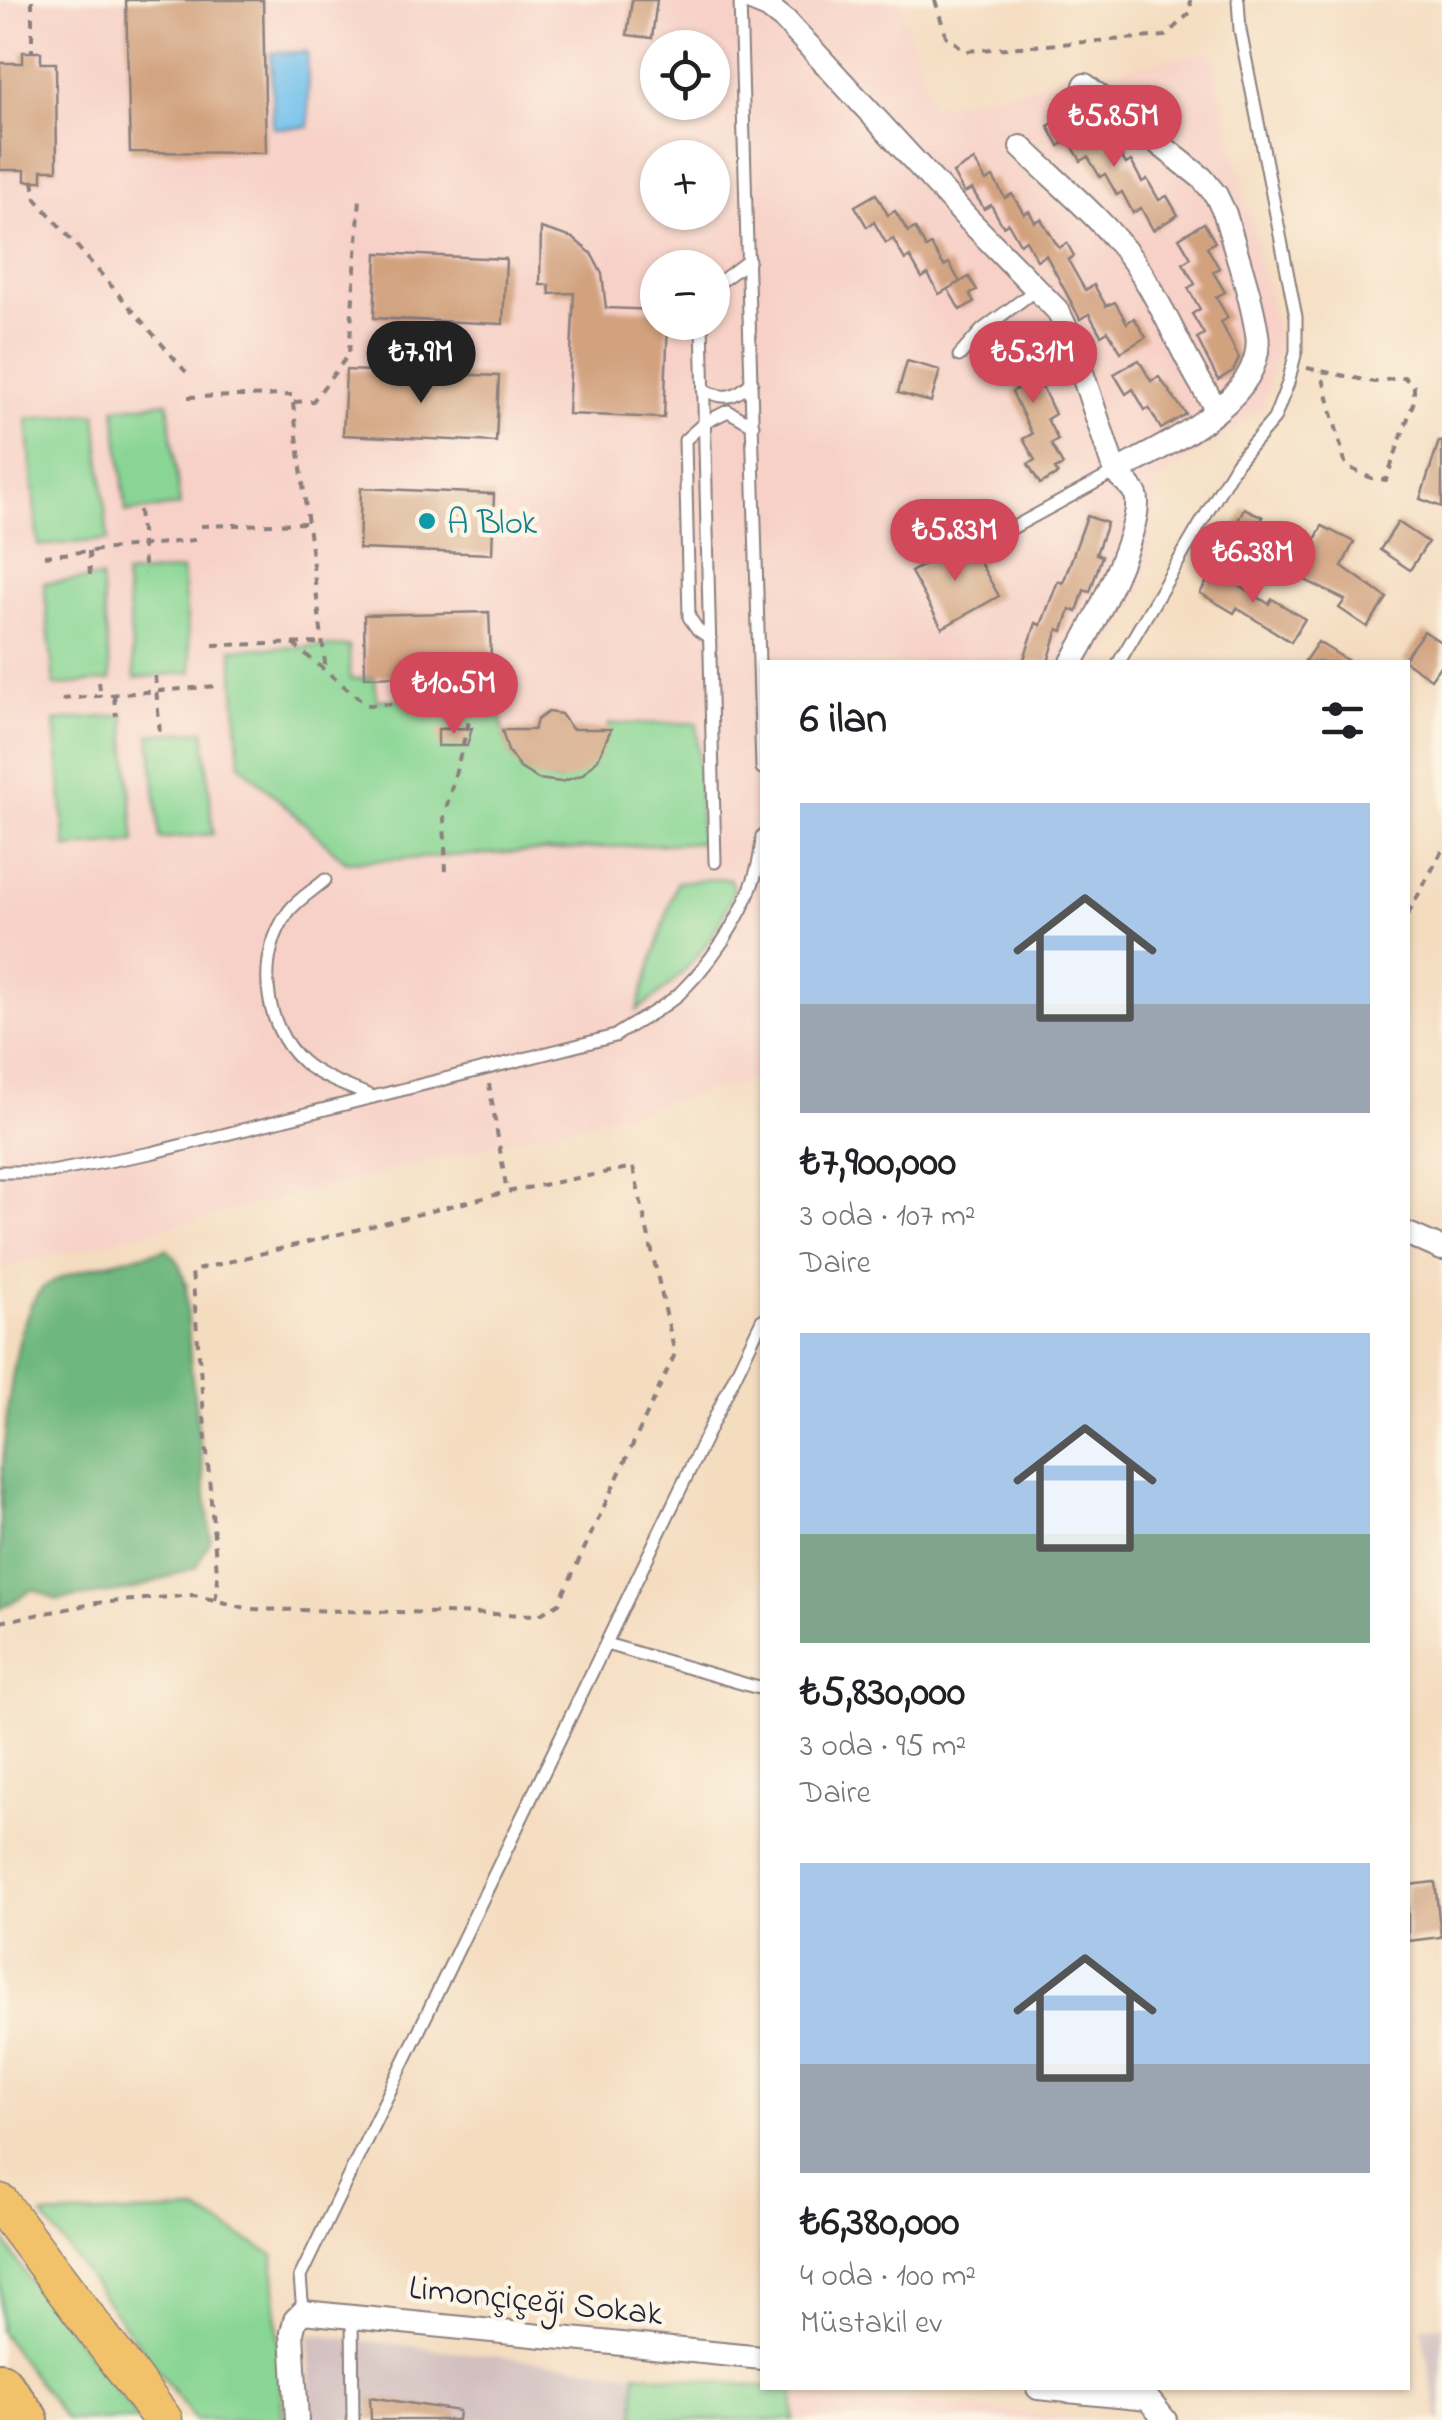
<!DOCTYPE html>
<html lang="tr">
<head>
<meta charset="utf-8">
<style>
	body { margin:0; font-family:"Indie Flower",sans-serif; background:#f6f6f6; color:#202124; height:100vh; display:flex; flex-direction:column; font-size:38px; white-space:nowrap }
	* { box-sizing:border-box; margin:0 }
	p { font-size:32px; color:#757577 }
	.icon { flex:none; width:55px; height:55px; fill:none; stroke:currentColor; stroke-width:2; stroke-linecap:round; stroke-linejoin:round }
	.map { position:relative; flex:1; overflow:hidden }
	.side { position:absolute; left:760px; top:660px; width:650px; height:1730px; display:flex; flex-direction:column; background:#fff; border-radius:0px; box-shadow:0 2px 8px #0004 }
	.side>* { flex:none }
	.controls { position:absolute; left:640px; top:30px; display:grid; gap:20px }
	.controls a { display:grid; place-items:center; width:90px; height:90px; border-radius:50%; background:#fff; box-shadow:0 2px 8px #0004; font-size:50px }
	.price { position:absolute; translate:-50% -85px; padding:0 22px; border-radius:35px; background:#d1495b; color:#fff; font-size:32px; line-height:65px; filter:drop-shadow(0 2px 5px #0008) }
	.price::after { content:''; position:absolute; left:50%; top:60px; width:30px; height:22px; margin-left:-15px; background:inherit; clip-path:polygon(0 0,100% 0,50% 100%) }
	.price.selected { background:#222; color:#fff }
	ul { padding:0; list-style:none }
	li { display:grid; align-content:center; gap:20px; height:530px; padding:0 40px }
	li span { display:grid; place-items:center; height:310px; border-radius:0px; color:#555 }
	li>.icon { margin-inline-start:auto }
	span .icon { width:180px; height:180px; fill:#fffc; stroke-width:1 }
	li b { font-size:42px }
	h2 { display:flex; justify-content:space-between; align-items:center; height:120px; padding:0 40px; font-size:42px }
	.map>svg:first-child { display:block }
	.built { fill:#f7d1c7; fill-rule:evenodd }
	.industrial { fill:#d2bfc0 }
	.green { fill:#89d694; stroke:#567c68; stroke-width:2.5 }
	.forest { fill:#6eb77e; stroke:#486c5c; stroke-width:2.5 }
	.water { fill:#71c0ec; stroke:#4a7194; stroke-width:2.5 }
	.building { fill:#d2a27f }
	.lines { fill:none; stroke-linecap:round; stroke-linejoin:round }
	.lane-casing { stroke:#8b7f7d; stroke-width:15 }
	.street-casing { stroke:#8b7f7d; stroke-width:26 }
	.primary-casing { stroke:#8b7f7d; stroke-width:41 }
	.highway-casing { stroke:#8b7f7d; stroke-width:46 }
	.path { stroke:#8b7f7d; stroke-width:4; stroke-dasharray:8 8; stroke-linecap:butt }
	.lane { stroke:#fff; stroke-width:11 }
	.street { stroke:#fff; stroke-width:22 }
	.primary { stroke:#f2c26a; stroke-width:38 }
	.highway { stroke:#f2c26a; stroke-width:42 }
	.culture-dot { fill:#0f9aa8; stroke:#fcf5e5; stroke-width:4 }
	.labels { text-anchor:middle; stroke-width:9; stroke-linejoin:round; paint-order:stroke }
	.culture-label { font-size:35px; fill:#0d838f; stroke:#fcf5e5; text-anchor:start }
	.street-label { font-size:35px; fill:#22223b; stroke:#fcf5e5 }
</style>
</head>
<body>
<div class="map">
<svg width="1442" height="2420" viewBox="0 0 1442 2420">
	<rect width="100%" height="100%" fill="#fcf5e5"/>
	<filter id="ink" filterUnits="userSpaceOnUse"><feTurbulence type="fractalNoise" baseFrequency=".01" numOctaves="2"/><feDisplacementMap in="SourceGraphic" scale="20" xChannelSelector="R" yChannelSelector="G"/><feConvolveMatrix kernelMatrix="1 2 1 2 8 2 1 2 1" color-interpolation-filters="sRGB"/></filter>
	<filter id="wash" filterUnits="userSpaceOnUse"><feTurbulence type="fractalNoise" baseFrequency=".0048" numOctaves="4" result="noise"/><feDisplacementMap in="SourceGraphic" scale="40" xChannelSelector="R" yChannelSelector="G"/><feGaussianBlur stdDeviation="2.25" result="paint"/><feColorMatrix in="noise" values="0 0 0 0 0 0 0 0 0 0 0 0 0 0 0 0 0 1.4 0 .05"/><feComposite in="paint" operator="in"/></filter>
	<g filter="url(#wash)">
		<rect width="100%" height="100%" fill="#f4dcbf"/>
		<g class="built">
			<path d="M0,0H900L932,106L1211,51L1279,339L1264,406L1157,483L1146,587L1102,662H762V1078L0,1269ZM658,48H712V102H658ZM658,158H712V212H658ZM658,268H712V322H658Z"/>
			<polygon points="794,2390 1092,2420 794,2420"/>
		</g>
		<g class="industrial">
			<polygon points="1442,2326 1442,2420 1439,2420 1421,2327"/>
			<polygon points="309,2334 636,2373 635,2420 312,2420"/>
		</g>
		<g class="green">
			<polygon points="168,402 180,506 126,512 115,408"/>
			<polygon points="96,413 108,540 38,546 27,419"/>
			<polygon points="182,570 192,672 135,678 125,575"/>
			<polygon points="101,578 111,680 54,686 44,583"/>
			<path d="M349,646L350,679L375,678L377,700L500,698C502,745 508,776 561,782L607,738L609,724L697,723L701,842L346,862L240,764L232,649Z"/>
			<polygon points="124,715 135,842 66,848 55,721"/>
			<polygon points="204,730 213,834 160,839 150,735"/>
			<path d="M729,878L734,889C717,939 681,982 637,1010L677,882Z"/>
			<polygon points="197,2211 273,2255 283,2420 195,2420 43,2216"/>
			<polygon points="0,2233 26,2275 140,2420 66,2420 0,2331"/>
			<polygon points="636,2373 794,2390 794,2420 635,2420"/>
		</g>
		<path class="forest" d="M167,1249L178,1261L186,1284L190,1361L211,1539L196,1567L131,1590L57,1600L34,1589L0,1609C0,1515 0,1417 22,1329C27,1315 32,1298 43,1288C61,1271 140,1256 167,1249Z"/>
		<polygon class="water" points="307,52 309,127 273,128 271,53"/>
		<g id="blocks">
			<g class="building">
				<polygon points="126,0 263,0 266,153 130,152"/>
				<polygon points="632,0 657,0 652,38 627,35"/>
				<polygon points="23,52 41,52 41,63 56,63 57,170 42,170 42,181 25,181 25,170 0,170 0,63 23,63"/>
				<polygon points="1073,112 1085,133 1095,128 1106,147 1113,143 1126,164 1131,161 1142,182 1147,179 1159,200 1167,196 1178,215 1153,230 1141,208 1133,213 1122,192 1117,195 1105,174 1100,177 1088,157 1081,161 1069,140 1059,146 1048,126"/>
				<polygon points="974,160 986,181 993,177 1005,198 1012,194 1024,214 1029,211 1035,222 1041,219 1059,248 1067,243 1074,256 1068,260 1085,290 1094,285 1106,306 1115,302 1127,323 1134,318 1146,337 1121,352 1108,331 1101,335 1089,314 1080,319 1046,255 1037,260 1026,240 1020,244 1008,223 1003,226 991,205 984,209 972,189 964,193 953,173"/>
				<polygon points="876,194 888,215 895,211 908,232 915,228 926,248 931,245 944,266 949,263 960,282 939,294 928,274 922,278 910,257 905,260 893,239 886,243 874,222 867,227 855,206"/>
				<polygon points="1204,223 1215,242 1207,247 1219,268 1213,272 1225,292 1216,297 1228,318 1221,322 1239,358 1233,371 1218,380 1197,338 1204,334 1192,314 1200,309 1188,288 1195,284 1183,263 1191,258 1179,238"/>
				<polygon points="541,228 573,238 591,253 602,274 606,308 658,310 658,322 668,322 664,418 568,414 574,293 550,294 549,285 540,285"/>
				<polygon points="377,253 506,259 503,324 374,318"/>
				<polygon points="969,277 977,290 970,294 974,302 960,310 948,289"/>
				<polygon points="1028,329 1036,344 1029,348 1041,369 1035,372 1055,414 1047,419 1058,440 1051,444 1063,465 1055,469 1058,474 1040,484 1028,464 1035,460 1023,439 1032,434 1012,392 1017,389 1005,368 1013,364 1001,344"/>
				<polygon points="1139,360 1151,381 1159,377 1186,414 1161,429 1149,408 1145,410 1133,389 1126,394 1114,374"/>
				<polygon points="907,361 940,370 931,402 898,393"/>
				<polygon points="346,370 499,376 496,442 343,435"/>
				<polygon points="1439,441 1442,442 1442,507 1420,499"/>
				<polygon points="361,488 494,494 492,554 359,549"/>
				<polygon points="1244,508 1263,517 1248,548 1229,540"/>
				<polygon points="1087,516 1107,523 1096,554 1102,556 1090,592 1084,590 1077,612 1070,609 1063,631 1058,629 1048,662 1023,662 1036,623 1041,625 1058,581 1063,583"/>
				<polygon points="1398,522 1428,542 1410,570 1380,550"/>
				<polygon points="1322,526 1354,542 1342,566 1387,598 1367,627 1339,608 1345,600 1297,576"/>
				<polygon points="967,540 999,596 942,628 911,572"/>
				<polygon points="1214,570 1269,604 1272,599 1305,619 1291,642 1237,608 1234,613 1200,593"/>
				<polygon points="489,612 491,656 486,674 365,677 364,615"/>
				<polygon points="1424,631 1442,643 1442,663 1431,679 1403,660"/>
				<polygon points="1318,642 1350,662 1304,662"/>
				<polygon points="548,712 561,714 572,729 611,729 598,759 582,775 561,782 538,779 520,768 508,751 502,730 534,730 537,720"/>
				<polygon points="472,728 467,746 438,746 438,729"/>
				<polygon points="1435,1882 1441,1937 1408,1941 1408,1885"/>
				<polygon points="370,2397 459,2411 458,2420 371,2420"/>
			</g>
		</g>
	</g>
	<g filter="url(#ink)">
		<use href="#blocks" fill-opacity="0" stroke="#8b7f7d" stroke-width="2.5"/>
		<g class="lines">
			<g class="lane-casing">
				<g id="lane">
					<polyline points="740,0 762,768"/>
					<polyline points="712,288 749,260"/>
					<polyline points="702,322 715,862"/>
					<polyline points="959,356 982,330 1038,288"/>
					<path d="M703,389C724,401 735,398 752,382"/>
					<polyline points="1005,532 1115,472"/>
					<polyline points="710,638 698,630 689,617 685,440 704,423 728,411 753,425"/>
					<polyline points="1119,662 1237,462 1274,419 1288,383 1296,351 1296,317 1240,30 1238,0"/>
					<path d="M325,880C314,890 298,899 289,911C256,955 262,1025 303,1062C322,1078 350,1087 373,1097"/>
					<path d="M0,1172H51L151,1153L615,1036C635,1022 662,1010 680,993C720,953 760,893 762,836"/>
					<polyline points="606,1644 762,1689"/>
					<polyline points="303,2312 300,2277 762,1320"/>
					<polyline points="352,2315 353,2420"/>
				</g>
			</g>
			<g class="street-casing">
				<g id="street">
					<path d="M751,0L768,7L786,21L967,218L1058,311L1070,336L1115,472C1122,479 1132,486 1136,495C1146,524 1088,635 1072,662"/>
					<path d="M1085,85L1202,178L1216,195L1225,214C1236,253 1251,294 1257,334C1267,400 1162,447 1115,472"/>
					<path d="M1021,147C1059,184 1103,219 1134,262C1166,308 1184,362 1217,409"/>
					<polyline points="1408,1234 1442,1249"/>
					<polyline points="1038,2388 1148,2399 1165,2420"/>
					<polyline points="297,2420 292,2333 295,2320 303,2312 762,2358"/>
				</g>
			</g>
			<g class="primary-casing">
				<polyline id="primary" points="0,2203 163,2420"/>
			</g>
			<g class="highway-casing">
				<polyline id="highway" points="0,2384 27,2420"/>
			</g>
			<g class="path">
				<polyline points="32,0 32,52"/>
				<polyline points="935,0 946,36 966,51 1165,36 1192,11 1190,0"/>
				<polyline points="33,181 36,199 186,372"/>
				<polyline points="1307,368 1374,382 1404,377 1414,386 1414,401 1386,480 1371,478 1346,466 1321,371"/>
				<polyline points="188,397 292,395 326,671"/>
				<polyline points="294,402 313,401 349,354 360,198"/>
				<polyline points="139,510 145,574"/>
				<polyline points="201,526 309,523"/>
				<polyline points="89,551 90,579"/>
				<polyline points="44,556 203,539"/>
				<polyline points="293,644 367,705 474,702 444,817 446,874"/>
				<polyline points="213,645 324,643"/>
				<polyline points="155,676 160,734"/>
				<polyline points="99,682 101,697"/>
				<polyline points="114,696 116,716"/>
				<polyline points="62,699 217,686"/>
				<polyline points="1408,914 1442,851"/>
				<polyline points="215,1600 218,1585 192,1271 507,1192"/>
				<polyline points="0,1622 97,1603 194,1595 250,1609 539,1615 559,1603 675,1354 633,1167 507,1192 489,1084"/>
			</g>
			<use href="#lane" class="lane"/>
			<use href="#street" class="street"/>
			<use href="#primary" class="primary"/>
			<use href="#highway" class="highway"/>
		</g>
	</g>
	<circle class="culture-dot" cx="427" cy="521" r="10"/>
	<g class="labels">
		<g class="culture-label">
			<text x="447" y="533">A Blok</text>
		</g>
		<g class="street-label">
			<text transform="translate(536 2299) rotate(6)" y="12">Limonçiçeği Sokak</text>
		</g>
	</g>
</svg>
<div class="controls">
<a><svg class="icon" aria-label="locate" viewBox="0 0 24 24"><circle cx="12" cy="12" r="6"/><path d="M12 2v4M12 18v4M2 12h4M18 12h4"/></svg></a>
<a>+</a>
<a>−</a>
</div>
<b class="price" style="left:1114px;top:170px">₺5.85M</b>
<b class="price selected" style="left:421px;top:406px">₺7.9M</b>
<b class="price" style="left:1033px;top:406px">₺5.31M</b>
<b class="price" style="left:955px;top:584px">₺5.83M</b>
<b class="price" style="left:1253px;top:606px">₺6.38M</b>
<b class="price" style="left:454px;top:737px">₺10.5M</b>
<section class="side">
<h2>6 ilan<svg class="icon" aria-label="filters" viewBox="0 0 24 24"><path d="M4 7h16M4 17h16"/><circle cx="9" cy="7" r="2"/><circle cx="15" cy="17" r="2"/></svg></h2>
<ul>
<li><span style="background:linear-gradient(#a9c7e8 65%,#9aa5b1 0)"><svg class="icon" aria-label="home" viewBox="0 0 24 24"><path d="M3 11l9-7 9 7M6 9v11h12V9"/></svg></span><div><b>₺7,900,000</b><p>3 oda · 107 m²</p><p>Daire</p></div></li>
<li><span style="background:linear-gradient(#a9c7e8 65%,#7fa58c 0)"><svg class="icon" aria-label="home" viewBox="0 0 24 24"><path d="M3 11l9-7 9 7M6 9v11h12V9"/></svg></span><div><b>₺5,830,000</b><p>3 oda · 95 m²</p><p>Daire</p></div></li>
<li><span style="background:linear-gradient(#a9c7e8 65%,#9aa5b1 0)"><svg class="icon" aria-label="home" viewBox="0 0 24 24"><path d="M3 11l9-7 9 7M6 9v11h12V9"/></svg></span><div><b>₺6,380,000</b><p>4 oda · 100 m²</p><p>Müstakil ev</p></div></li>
</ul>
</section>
</div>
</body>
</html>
